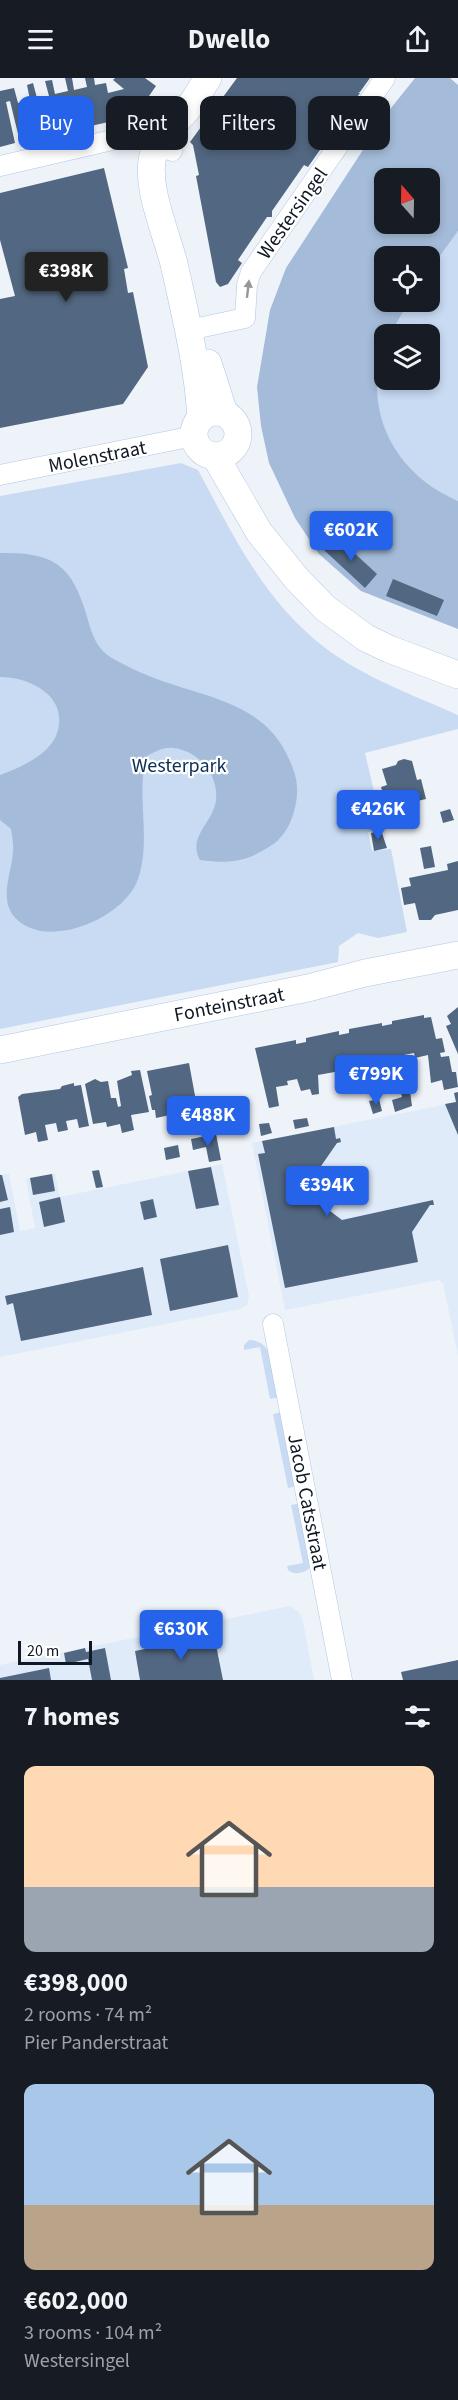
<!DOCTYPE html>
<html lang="en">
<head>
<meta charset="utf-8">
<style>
	body { margin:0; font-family:"Source Sans 3",sans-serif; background:#242831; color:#f1f3f6; height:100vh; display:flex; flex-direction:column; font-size:22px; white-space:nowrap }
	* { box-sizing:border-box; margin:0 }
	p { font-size:20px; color:#9ea1a6 }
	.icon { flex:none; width:33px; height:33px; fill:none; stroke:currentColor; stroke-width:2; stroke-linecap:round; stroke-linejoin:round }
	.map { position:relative; height:1602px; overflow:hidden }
	.drawer { display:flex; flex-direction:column; background:#171b24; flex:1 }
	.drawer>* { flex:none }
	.guide { position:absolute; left:18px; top:18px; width:423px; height:54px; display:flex; gap:12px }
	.needle { width:39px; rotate:340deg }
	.buttons { position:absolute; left:374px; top:90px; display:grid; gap:12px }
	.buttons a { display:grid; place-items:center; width:66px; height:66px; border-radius:12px; background:#171b24; box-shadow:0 3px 9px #0003; font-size:30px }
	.scale { position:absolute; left:18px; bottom:15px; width:74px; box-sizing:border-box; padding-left:6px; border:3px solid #101923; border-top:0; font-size:16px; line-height:21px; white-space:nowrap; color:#101923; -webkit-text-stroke:4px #fff; paint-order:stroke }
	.price { position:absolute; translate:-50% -51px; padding:0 14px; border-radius:6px; background:#2563eb; color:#fff; font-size:20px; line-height:39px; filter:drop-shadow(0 2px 3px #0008) }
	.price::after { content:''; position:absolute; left:50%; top:36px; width:18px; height:14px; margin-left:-9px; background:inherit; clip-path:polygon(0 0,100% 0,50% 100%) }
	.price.on { background:#222; color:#fff }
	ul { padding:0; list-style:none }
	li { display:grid; align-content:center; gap:12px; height:318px; padding:0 24px }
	li span { display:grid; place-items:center; height:186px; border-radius:12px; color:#555 }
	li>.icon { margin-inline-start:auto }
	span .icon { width:108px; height:108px; fill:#fffc; stroke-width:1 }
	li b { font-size:26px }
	h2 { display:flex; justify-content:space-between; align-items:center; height:72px; padding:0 24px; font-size:26px }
	.pill { padding:0 21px; border-radius:12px; background:#171b24; box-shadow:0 3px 9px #0003; font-size:21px; line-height:54px }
	.pill.on { background:#2563eb; color:#fff }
	header { display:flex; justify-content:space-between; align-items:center; height:78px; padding:0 24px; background:#171b24; font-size:27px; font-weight:700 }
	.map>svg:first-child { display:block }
	.built { fill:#dfebf9 }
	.green { fill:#c8dbf3 }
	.water { fill:#a4bcd9; fill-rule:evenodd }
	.building { fill:#526781 }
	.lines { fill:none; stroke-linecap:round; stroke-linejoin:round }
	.street-casing { stroke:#afc7e4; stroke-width:21 }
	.secondary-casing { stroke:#afc7e4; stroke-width:28 }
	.street { stroke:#fff; stroke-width:20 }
	.secondary { stroke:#fff; stroke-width:27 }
	.oneway { fill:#93989c }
	.labels { text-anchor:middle; stroke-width:4.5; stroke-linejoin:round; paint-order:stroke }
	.street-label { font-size:20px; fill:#101923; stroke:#fff }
	.park-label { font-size:20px; fill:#0c2f55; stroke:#fff }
</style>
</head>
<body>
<header><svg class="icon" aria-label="menu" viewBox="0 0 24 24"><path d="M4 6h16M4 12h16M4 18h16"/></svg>Dwello<svg class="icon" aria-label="share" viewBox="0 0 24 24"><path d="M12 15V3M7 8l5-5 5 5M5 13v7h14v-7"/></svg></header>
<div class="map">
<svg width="458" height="1602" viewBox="0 0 458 1602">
	<rect width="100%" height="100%" fill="#eef3f9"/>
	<g class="built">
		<polygon points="458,1024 458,1278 443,1205 439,1202 285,1232 252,1065"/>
		<polygon points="222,1086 249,1218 247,1227 241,1231 0,1279 0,1097 9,1096 20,1153 35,1150 26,1101 55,1095 60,1119"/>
		<polygon points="290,1528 299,1534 303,1543 314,1602 0,1602 0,1587"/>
	</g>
	<g class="green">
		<path d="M458,153V423C398,397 359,333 384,269V302H429V256H390L409,224H429V193Z"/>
		<path d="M181,385L198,392C233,457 264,523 324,569C363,599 413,617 458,637V651L365,675L383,751L368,754L372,773L391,771L407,854L378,860L358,855L339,868L338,884L0,951V418Z"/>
		<path d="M249,1262C276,1262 275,1299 280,1319L270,1321L260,1269L244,1272V1267Z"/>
		<polygon points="283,1334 297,1408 288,1410 273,1336"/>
		<path d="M301,1425L312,1487C307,1495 295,1498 288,1492L287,1488L303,1485L291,1427Z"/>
	</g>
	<g class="water">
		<path d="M415,0H450L458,7V153L429,193V178H384V224H409L390,256H384C384,272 377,287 377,303C375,358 409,402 458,423V551L361,513L319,476L295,440L269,385L261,348L257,309L270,232L286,190L387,35ZM384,100H429V146H384Z"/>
		<path d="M0,475C51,474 71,485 86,535C90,550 94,565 105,575C113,582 124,586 133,591C189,619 262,617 289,681C294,692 298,703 297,716C296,734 288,757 272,767C246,784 231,786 200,782C187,759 213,745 216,722C219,697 198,672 173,670C163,669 155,674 147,678C135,717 152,759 138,801C125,841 41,876 12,836C0,817 12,794 13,773C14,766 12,758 11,751L0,742V697C19,690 47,678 56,658C71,620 32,599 0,599Z"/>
	</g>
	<g class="building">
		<polygon points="65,0 72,0 74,12 87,9 85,0 94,0 95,7 106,5 108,15 124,11 113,2 115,0 145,0 156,8 135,38 20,64 10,23 6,24 15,65 0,69 0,13 14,10 18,25 30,22 27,7 33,5 37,20 49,18 45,3 52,2 55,16 68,13"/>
		<polygon points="237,0 370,0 360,14 358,14 360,15 308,89 304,87 272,133 272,139 267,139 238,182 242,185 228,206 220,209 216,204 196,98 199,97 193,67 190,64"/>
		<polygon points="104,90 128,190 124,191 128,215 133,214 148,289 123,326 0,350 0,221 15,218 0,162 0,115"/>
		<polygon points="337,459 377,496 365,510 324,472"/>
		<polygon points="393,501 444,522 437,538 386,518"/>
		<polygon points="404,681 412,683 417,702 421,701 426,721 404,726 407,739 392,744 381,709 387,707 382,691 396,687 398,683"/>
		<polygon points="450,731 454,742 443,745 440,734"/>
		<polygon points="381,752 387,770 374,773 371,755"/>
		<polygon points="431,768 435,789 424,791 420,770"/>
		<polygon points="458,783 458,832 435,837 431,842 419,842 415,825 404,827 401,810 411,808 409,800 448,792 447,786"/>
		<polygon points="458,929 458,976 446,948 451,946 447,938"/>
		<polygon points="424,937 424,940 431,939 436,961 442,960 445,974 440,975 441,979 449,978 452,994 456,994 458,1009 444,1012 442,1002 431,1005 428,977 415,980 414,975 404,977 406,997 389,1001 384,985 361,989 363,1011 356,1012 353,1002 345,1004 340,993 318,997 319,1016 312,1017 310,1011 301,1013 297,1001 287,1003 288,1007 276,1009 279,1028 269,1030 255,970 296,962 296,966 306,964 306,960 339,953 339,957 349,955 349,951 382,945 382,948 392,946 392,943"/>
		<polygon points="189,985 198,1034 189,1036 187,1027 176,1030 176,1034 170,1037 156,1040 155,1032 152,1032 149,1018 152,1017 147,993"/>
		<polygon points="140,992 149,1034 131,1037 134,1052 122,1055 120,1046 107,1049 106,1044 93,1046 85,1006 95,1001 101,1004 108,1003 111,1020 116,1020 118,1029 121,1028 117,1003 132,997 131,993"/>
		<polygon points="74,1005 74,1008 81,1007 89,1048 79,1050 77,1041 66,1043 68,1052 58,1054 56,1045 45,1047 48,1062 38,1064 36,1054 25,1057 18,1019 22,1016 60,1011 62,1008"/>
		<polygon points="410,1013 412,1028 395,1034 392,1022 402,1019 401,1015"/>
		<polygon points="458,1014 458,1057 445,1026 456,1024 454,1015"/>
		<polygon points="379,1021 382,1033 373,1036 369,1023"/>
		<polygon points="307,1040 309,1048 295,1051 293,1042"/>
		<polygon points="269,1045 272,1055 261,1058 259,1046"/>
		<polygon points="334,1049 336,1061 340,1060 341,1064 337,1065 319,1091 326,1130 342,1142 433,1122 434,1127 430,1127 412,1154 418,1184 285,1210 258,1076 265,1075 262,1063"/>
		<polygon points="216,1056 221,1082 209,1084 206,1069 193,1072 191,1061"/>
		<polygon points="178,1067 180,1079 166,1082 164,1070"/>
		<polygon points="211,1089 219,1127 196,1131 188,1093"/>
		<polygon points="99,1092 103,1109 96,1110 92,1093"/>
		<polygon points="52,1096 55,1113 33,1117 30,1100"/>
		<polygon points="0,1097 2,1097 8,1122 0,1124"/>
		<polygon points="60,1119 65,1144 44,1149 39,1124"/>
		<polygon points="153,1121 157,1139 144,1142 140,1124"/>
		<polygon points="10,1129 14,1154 0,1157 0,1131"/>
		<polygon points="228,1167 238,1219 170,1233 160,1181"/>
		<polygon points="143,1189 152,1237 21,1263 13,1225 7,1227 5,1218"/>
		<polygon points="214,1557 223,1602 140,1602 135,1573"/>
		<polygon points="85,1570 86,1574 105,1570 111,1602 92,1602 88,1581 66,1586 64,1575"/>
		<polygon points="458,1582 458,1602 403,1602 401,1594"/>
		<polygon points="49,1590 51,1602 0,1602 0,1600"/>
	</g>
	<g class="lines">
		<g class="street-casing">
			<g id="street">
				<polyline points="0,88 125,59 138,60 172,73"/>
				<polyline points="189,252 245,240 247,207 251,194 385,0"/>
				<polyline points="0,397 194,358"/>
				<polyline points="273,1246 342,1602"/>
			</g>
		</g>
		<g class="secondary-casing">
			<g id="secondary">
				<polyline points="208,285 224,335"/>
				<circle cx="216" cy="356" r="22"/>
				<path d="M201,340C198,289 186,240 175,190C168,158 143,106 154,74C160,57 173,47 185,34C194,25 200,11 208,0"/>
				<polyline points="215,378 259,454 296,500 325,530 366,560 389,571 458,597"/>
				<polyline points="0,972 308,910 365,895 458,877"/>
			</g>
		</g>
		<use href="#street" class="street"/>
		<use href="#secondary" class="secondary"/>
	</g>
	<defs><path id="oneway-solid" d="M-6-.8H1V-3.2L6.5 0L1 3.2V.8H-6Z" transform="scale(1.5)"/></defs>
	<use class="oneway" href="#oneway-solid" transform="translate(248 211) rotate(-83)"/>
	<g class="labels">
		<g class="street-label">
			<text transform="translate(292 135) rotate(-55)" y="7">Westersingel</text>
			<text transform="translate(97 378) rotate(-11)" y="7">Molenstraat</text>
			<text transform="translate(229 926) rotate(-11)" y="7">Fonteinstraat</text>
			<text transform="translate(308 1424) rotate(79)" y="7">Jacob Catsstraat</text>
		</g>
		<g class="park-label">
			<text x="179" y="694">Westerpark</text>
		</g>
	</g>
</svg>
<div class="buttons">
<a><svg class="needle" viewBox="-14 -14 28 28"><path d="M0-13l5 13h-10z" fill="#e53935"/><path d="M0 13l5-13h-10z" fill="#9ea1a6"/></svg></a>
<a><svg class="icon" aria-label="locate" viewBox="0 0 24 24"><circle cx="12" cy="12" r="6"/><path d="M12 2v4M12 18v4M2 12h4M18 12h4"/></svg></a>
<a><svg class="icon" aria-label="layers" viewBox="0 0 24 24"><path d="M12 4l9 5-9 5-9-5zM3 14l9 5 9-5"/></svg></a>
</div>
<div class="scale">20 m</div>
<b class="price on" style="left:66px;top:225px">€398K</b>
<b class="price" style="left:351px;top:484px">€602K</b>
<b class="price" style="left:378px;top:763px">€426K</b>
<b class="price" style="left:376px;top:1028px">€799K</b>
<b class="price" style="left:208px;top:1069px">€488K</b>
<b class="price" style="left:327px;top:1139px">€394K</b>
<b class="price" style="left:181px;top:1583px">€630K</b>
<div class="guide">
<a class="pill on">Buy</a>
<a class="pill">Rent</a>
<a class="pill">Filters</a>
<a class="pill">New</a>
</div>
</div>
<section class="drawer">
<h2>7 homes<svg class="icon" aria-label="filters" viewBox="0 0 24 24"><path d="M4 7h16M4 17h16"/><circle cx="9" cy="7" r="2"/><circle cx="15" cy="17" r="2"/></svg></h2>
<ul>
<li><span style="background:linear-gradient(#ffd9b3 65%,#9aa5b1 0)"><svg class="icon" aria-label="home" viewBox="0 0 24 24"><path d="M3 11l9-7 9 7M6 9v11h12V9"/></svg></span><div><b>€398,000</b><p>2 rooms · 74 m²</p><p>Pier Panderstraat</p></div></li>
<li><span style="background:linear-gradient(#a9c7e8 65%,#b9a48a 0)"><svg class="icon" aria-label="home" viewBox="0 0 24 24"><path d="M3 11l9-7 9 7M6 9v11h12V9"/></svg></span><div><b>€602,000</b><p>3 rooms · 104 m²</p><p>Westersingel</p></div></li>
</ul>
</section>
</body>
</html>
